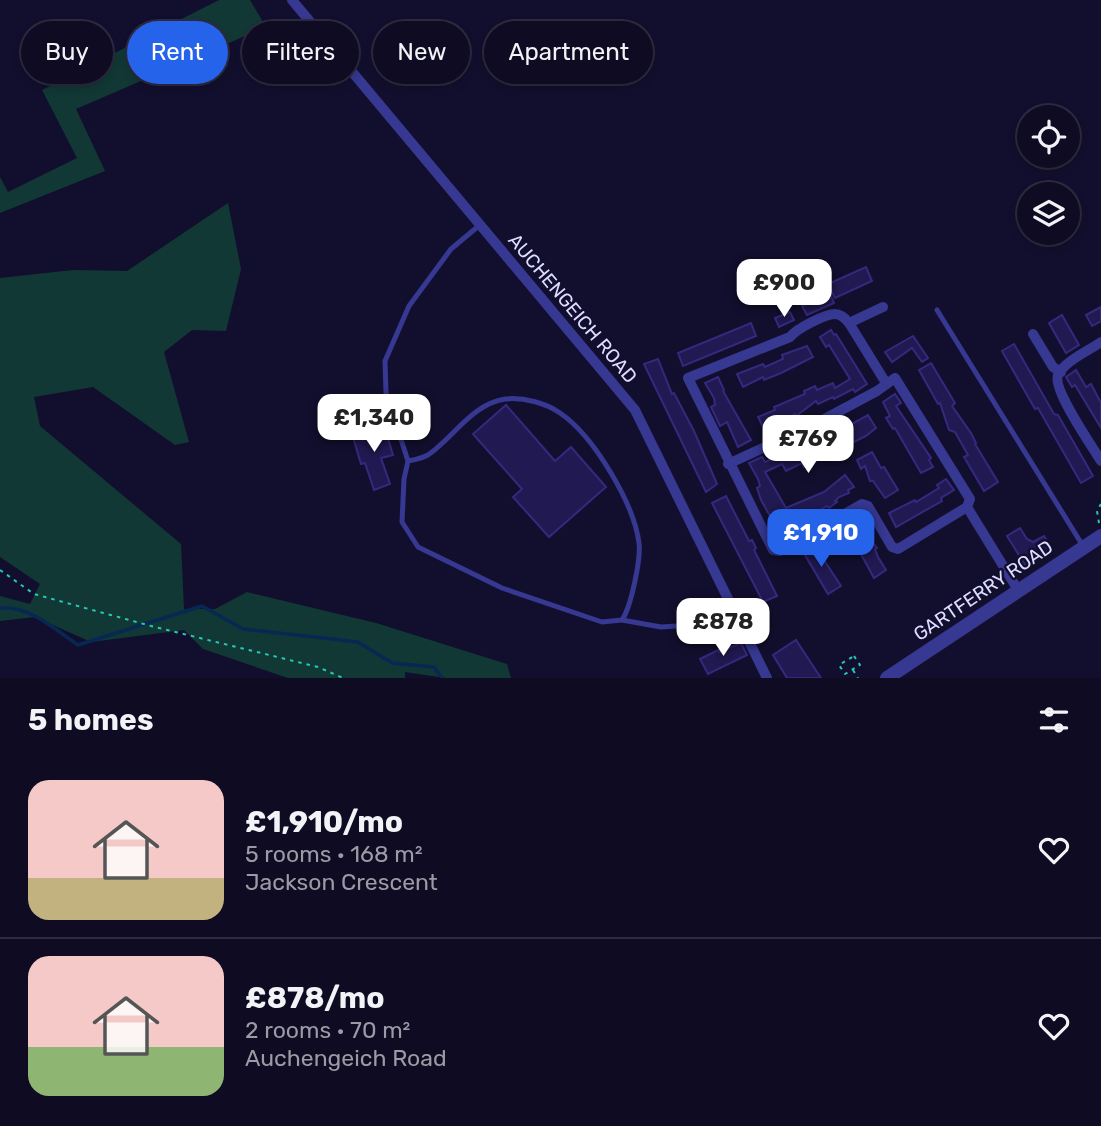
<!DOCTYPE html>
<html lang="en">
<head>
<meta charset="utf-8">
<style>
	body { margin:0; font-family:Rubik,sans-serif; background:#1c192f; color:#f1f3f6; height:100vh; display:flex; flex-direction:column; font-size:26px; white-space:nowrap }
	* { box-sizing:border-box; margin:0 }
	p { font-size:23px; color:#9b9ba5 }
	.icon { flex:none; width:38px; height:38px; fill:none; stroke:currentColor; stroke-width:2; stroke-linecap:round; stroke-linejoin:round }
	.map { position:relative; height:678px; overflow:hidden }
	.panel { display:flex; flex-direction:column; background:#0e0b22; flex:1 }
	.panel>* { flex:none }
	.guide { position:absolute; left:21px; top:21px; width:700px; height:63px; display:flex; gap:14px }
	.tools { position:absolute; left:1017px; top:105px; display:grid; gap:14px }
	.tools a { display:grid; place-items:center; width:63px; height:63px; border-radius:50%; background:#0e0b22; box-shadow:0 4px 10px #0003,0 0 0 2px #2e2b40; font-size:35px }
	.price { position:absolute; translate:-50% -60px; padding:0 16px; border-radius:14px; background:#fff; color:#222; font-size:23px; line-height:46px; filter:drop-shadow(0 2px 4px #0008) }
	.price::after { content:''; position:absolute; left:50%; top:42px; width:21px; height:16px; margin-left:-10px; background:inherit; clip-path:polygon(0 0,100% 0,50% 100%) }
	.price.active { background:#2563eb; color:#fff }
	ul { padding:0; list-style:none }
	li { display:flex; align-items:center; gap:21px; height:175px; padding:0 28px }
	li+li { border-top:2px solid #2e2b40 }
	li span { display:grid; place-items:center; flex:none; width:196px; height:140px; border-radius:21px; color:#555 }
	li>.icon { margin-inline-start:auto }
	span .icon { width:84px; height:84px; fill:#fffc; stroke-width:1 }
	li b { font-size:30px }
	h2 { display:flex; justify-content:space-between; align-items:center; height:84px; padding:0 28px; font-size:30px }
	.chip { padding:0 24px; border-radius:32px; background:#0e0b22; box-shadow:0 4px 10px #0003,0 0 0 2px #2e2b40; font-size:24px; line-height:63px }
	.chip.active { background:#2563eb; color:#fff }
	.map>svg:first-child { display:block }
	.green { fill:#113835 }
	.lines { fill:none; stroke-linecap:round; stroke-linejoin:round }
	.stream { stroke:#082854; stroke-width:3.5 }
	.building { fill:#211951; stroke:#35297f; stroke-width:2 }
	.path { stroke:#25cab6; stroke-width:2; stroke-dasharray:3.5 5; stroke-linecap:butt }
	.service { stroke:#363891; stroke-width:5 }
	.minor { stroke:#363891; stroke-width:10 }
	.tertiary { stroke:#363891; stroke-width:14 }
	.labels { text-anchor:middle; stroke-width:5; stroke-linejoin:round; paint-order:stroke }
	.street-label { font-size:19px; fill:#dedcff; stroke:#120f2e }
</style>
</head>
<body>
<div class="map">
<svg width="1101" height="678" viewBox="0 0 1101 678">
	<rect width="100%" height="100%" fill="#120f2e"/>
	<g class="green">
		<polygon points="219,0 250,0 266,27 76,109 105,171 0,213 0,177 8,192 77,158 42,90"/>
		<polygon points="228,203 241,269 226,331 192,330 164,352 189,442 175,445 93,387 34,397 40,426 181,544 184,609 215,609 247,592 376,623 507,664 511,678 446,678 405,672 405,678 288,678 203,649 184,630 91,642 35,617 0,621 0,596 30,604 40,584 0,557 0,278 73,270 127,271"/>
	</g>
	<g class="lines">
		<path class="stream" d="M0,608C29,605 56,630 78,645L202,606L243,629L358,642L392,663L434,667L442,678"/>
	</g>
	<g class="building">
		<polygon points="866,267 872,281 835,298 828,284"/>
		<polygon points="830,294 834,303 807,315 802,306"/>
		<polygon points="1101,307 1101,321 1092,326 1086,315"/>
		<polygon points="790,312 794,320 779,327 775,318"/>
		<polygon points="1062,315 1079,345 1066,353 1049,323"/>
		<polygon points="751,323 756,336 683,366 678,353"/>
		<polygon points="831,330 834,335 836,334 867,384 855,392 853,389 834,399 833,397 818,404 816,401 796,416 795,414 766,433 758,417 775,410 774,407 805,394 804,391 815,386 817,390 833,383 835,388 850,379 829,345 826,347 820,337"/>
		<polygon points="913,336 928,358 922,362 912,348 892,362 885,352"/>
		<polygon points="1014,344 1054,414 1058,415 1093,476 1081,483 1038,408 1035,409 1002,351"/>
		<polygon points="807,346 813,357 781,373 764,380 763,377 743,387 737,374 763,364 765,367 783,359 782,355"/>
		<polygon points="658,359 672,394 674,393 694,431 717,484 706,492 644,364"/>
		<polygon points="931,363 955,403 952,406 971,433 976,443 975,444 998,482 984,491 964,457 968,455 955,432 949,430 940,403 938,404 919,370"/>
		<polygon points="1076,370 1086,387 1091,384 1101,403 1101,428 1075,385 1072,387 1066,377"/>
		<polygon points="718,377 724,390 723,391 751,440 738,447 727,422 720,426 711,407 715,405 714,398 705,383"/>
		<polygon points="895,394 901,403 896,406 931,458 929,460 933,467 921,473 895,428 893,429 886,418 890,416 883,402"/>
		<polygon points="506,405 555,461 571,447 606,487 549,537 513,497 522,489 473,434"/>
		<polygon points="868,415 876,428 866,436 804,467 802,463 786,471 782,464 765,472 786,508 824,492 845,475 854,487 848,490 849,493 839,497 835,501 837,502 829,508 827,506 811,515 809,513 791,522 794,527 783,532 773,514 770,516 761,500 757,488 760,486 758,479 749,463 762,457 765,462 797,449 798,451 802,450 803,453 824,437 826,439 847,429 846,427"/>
		<polygon points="384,425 393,455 381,458 390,484 374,490 365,463 361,464 352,434"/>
		<polygon points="872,452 881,468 884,467 898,490 885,498 873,481 870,481 865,466 861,469 857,460"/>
		<polygon points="946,479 954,490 941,498 942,501 896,527 889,513 915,500 916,502 939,488 937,485"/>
		<polygon points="726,496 749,541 752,540 756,548 754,550 777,596 763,602 712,503"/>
		<polygon points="861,528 877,548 875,549 878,557 886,570 874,578 850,534"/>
		<polygon points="1020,528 1027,539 1033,542 1044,536 1052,549 1025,565 1007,536"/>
		<polygon points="813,543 841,586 828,594 802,550"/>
		<polygon points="796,640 821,678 787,678 773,655"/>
		<polygon points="741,643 747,655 708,674 700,659 718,650 719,652"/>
	</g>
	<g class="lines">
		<g class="path">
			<polyline points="1099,523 1097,511 1101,504"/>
			<polyline points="0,570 34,594 151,626 318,667 343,678"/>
			<polygon points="854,656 860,665 845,674 839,665"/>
			<polyline points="853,670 858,678"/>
		</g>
		<g class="service">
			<polyline points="937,310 1083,546"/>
			<path d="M408,461C414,460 422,458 428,455C453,438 472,404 505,399C523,397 546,403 560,413C594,436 634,504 639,543C641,559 631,607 622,620L602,622L502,588L418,547L402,522L404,479L408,461L386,393L385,361L409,306L451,249L481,224"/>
			<polyline points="622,620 661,627 740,622"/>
		</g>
		<g class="minor">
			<polyline points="292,0 635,410 767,678"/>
			<polyline points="849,323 883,307"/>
			<polyline points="1033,334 1053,367 1061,372"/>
			<path d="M1101,342C1088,351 1065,361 1058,375C1052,389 1092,446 1101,461"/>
			<path d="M886,383L849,323C845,318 841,314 835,314C825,314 796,329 790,337L688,378L773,550L780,551L862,504L868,506L892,547L898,549L967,507L1018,590"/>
			<polyline points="728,464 817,423 877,391 895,378 970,499 967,507"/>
		</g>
		<polyline class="tertiary" points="887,678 1101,536"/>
	</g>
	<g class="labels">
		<g class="street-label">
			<text transform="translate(573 308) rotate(50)" y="7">AUCHENGEICH ROAD</text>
			<text transform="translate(983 590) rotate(-34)" y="7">GARTFERRY ROAD</text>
		</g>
	</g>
</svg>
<div class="tools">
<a><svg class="icon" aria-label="locate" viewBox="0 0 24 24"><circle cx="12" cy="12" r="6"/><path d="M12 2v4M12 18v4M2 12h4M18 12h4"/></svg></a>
<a><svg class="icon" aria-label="layers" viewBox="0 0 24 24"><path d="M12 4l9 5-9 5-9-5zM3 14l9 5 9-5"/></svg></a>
</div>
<b class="price" style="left:784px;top:319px">£900</b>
<b class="price" style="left:374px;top:454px">£1,340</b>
<b class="price" style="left:808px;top:475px">£769</b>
<b class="price active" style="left:821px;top:569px">£1,910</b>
<b class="price" style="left:723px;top:658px">£878</b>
<div class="guide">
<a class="chip">Buy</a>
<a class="chip active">Rent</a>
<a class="chip">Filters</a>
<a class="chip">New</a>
<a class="chip">Apartment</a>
</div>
</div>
<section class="panel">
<h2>5 homes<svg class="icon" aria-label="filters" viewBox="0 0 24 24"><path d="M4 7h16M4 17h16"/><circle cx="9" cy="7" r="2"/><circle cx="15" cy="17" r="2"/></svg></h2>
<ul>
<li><span style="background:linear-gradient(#f6c9c9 70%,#c2b280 0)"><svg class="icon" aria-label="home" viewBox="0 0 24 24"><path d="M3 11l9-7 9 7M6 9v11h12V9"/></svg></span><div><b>£1,910/mo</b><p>5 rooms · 168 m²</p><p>Jackson Crescent</p></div><svg class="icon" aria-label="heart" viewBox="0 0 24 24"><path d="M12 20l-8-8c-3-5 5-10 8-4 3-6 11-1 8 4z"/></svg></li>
<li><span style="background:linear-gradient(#f6c9c9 65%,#8fb573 0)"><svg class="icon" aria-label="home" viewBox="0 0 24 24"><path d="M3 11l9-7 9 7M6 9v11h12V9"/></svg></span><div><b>£878/mo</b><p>2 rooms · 70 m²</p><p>Auchengeich Road</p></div><svg class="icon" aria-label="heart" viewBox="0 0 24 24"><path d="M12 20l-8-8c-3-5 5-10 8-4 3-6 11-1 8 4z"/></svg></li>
</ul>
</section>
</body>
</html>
